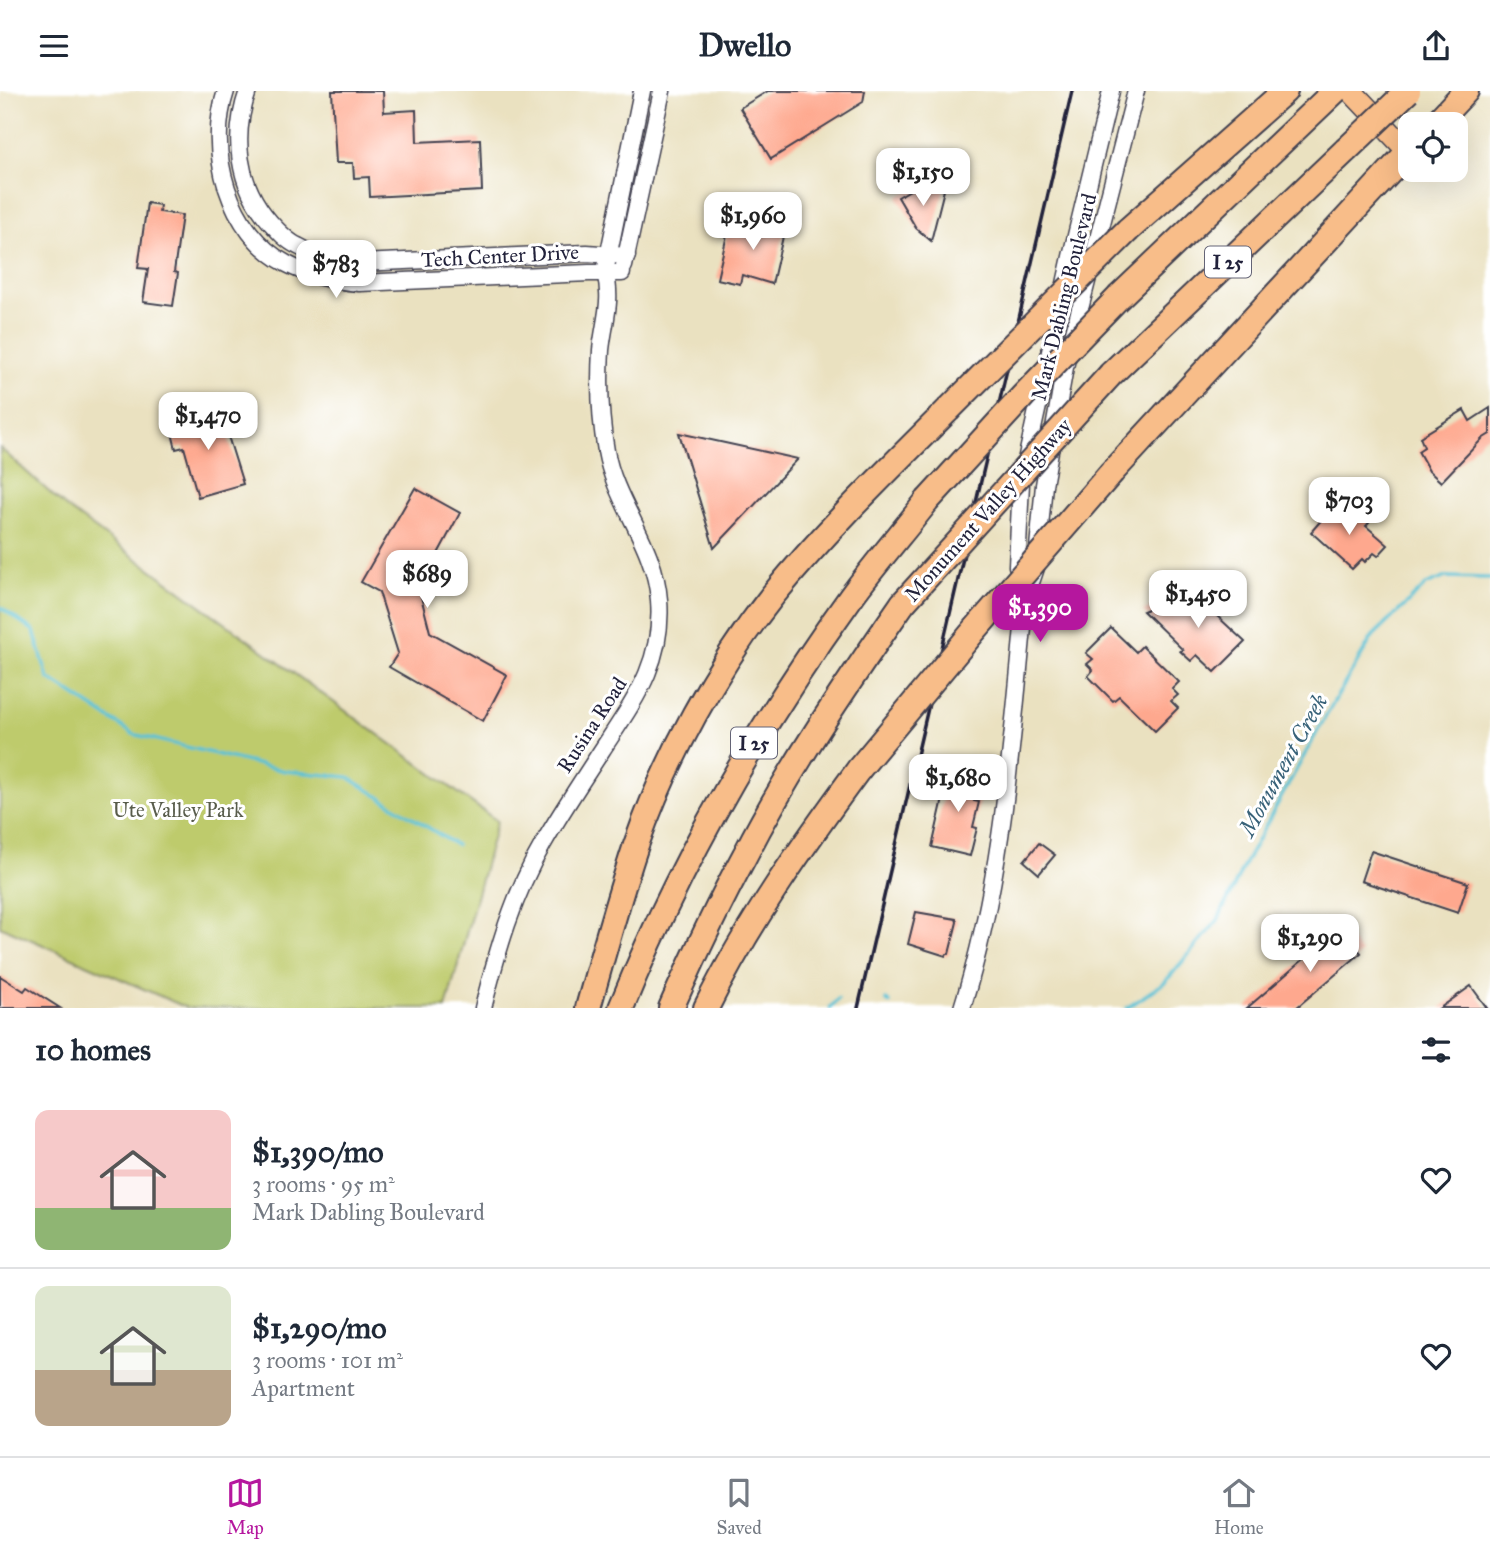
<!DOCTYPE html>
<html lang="en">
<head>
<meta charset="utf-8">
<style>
	body { margin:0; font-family:"IM FELL Great Primer",serif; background:#f2f2f3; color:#1f2937; height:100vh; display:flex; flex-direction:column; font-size:26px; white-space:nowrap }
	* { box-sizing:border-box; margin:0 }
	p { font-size:23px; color:#747a83 }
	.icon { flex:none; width:38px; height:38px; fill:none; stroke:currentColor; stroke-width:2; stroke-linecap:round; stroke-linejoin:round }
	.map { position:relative; height:917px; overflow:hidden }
	.details { display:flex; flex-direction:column; background:#fff; flex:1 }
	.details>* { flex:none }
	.tools { position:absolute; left:1398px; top:21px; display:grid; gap:14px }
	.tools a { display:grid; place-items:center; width:70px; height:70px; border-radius:14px; background:#fff; box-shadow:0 7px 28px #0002; font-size:35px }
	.price { position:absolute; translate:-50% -60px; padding:0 16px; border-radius:14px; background:#fff; color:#222; font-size:23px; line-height:46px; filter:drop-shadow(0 2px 4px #0008) }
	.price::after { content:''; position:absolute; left:50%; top:42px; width:21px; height:16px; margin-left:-10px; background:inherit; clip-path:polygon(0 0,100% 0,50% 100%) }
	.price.current { background:#b5179e; color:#fff }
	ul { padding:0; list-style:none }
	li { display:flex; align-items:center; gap:21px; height:175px; padding:0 35px }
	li+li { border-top:2px solid #e0e1e3 }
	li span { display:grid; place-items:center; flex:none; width:196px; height:140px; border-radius:14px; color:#555 }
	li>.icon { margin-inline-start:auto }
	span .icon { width:84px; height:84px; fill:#fffc; stroke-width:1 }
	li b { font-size:30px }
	h2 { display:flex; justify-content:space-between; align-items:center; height:84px; padding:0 35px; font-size:30px }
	header { display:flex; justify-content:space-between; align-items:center; height:91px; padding:0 35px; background:#fff; font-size:32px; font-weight:700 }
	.tab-bar { display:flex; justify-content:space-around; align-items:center; height:98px; border-top:2px solid #e0e1e3; background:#fff; font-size:19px; color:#747a83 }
	.tab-bar a { display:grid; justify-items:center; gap:4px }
	.tab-bar .current { color:#b5179e }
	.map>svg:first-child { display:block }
	.green { fill:#becb6c; stroke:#707654; stroke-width:2 }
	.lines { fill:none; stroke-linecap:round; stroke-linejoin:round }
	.stream { stroke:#58c1d5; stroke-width:3.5 }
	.building { fill:#fea88e }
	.minor-casing { stroke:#403f4f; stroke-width:19 }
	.major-casing { stroke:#403f4f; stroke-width:24 }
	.highway-casing { stroke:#403f4f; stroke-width:28 }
	.minor { stroke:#fff; stroke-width:16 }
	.major { stroke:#f8bd89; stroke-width:21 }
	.highway { stroke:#f8bd89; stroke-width:24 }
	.rail { stroke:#22223b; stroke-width:3.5 }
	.highway-bridge-casing { stroke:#403f4f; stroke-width:28; stroke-linecap:butt }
	.highway-bridge { stroke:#f8bd89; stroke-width:24 }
	.labels { text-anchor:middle; stroke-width:6; stroke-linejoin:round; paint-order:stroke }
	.shield { fill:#fff; stroke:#646476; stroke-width:2 }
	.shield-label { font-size:19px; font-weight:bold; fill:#22223b }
	.street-label { font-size:21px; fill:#22223b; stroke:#fff }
	.park-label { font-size:21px; fill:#595d4c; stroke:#fff }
	.water-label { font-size:23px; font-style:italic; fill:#386279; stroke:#fff }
</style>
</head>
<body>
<header><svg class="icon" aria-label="menu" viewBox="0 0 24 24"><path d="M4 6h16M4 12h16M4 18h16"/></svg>Dwello<svg class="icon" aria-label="share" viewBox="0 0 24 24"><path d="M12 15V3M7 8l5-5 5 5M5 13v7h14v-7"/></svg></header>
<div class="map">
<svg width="1490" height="917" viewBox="0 0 1490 917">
	<rect width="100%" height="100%" fill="#fff"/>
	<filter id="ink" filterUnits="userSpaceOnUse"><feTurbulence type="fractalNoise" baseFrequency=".0143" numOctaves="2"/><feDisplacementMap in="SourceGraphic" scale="14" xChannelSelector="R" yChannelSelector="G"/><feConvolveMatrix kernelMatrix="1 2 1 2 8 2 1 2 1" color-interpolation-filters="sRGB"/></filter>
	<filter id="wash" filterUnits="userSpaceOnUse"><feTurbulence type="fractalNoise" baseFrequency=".00686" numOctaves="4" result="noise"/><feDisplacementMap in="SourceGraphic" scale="28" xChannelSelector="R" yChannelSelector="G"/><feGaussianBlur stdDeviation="1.57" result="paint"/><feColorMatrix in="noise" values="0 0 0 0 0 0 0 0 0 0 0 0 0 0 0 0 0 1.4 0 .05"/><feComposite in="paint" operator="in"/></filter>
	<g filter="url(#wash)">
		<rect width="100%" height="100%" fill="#eae1c0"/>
		<polygon class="green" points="0,357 68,418 497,730 446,917 187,917 0,835"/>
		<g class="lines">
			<g class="stream">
				<polyline points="0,516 34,540 48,587 133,643 285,680 348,686 456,754"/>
				<polyline points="886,909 890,912"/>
				<polyline points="830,917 838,908"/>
				<polyline points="1127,917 1165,891 1218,829 1245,772 1332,614 1373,545 1426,494 1446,486 1490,487"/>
			</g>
		</g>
		<g id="blocks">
			<g class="building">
				<polygon points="332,0 383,0 384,21 416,19 417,51 480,48 482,100 370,106 369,86 354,87 353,72 336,72"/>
				<polygon points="768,0 865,0 863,11 771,68 740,17"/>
				<polygon points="919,94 944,99 931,150 916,137 898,106"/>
				<polygon points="147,112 160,114 159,121 182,124 174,181 178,182 173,215 143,211 148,178 138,177"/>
				<polygon points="785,119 792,133 785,137 772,193 742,184 740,193 717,188 729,135 766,143 770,128"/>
				<polygon points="1490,317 1490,343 1482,348 1441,391 1429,380 1418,360 1424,356 1420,346 1464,319 1470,330"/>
				<polygon points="211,318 214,328 226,323 233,344 228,345 243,393 198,406 184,356 176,358 171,338 187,324 202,320 206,324"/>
				<polygon points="679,342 798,368 714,457"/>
				<polygon points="415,397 460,422 419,498 430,541 507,584 483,630 389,576 398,562 379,501 361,491"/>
				<polygon points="1349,414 1369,432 1366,435 1388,454 1378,465 1374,462 1365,471 1362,468 1352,478 1311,441 1331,418 1339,425"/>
				<polygon points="1206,501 1223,517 1216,524 1245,551 1215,581 1197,564 1191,570 1180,560 1183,559 1143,520 1172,508 1187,521"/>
				<polygon points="1111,537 1136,561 1142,555 1179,591 1172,598 1178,604 1171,610 1178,617 1155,640 1119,605 1113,610 1088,585 1093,579 1087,573 1093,568 1086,562"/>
				<polygon points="950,677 980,683 974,710 979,711 973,736 977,737 970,765 932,756"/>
				<polygon points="1039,752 1055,764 1039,783 1024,770"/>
				<polygon points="1371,760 1468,792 1458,822 1361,790"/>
				<polygon points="916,821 956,828 957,831 949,863 947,863 946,865 908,853"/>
				<polygon points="1340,837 1361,862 1296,917 1247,917"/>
				<polygon points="0,885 24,900 27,896 60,917 0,917"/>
				<polygon points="1471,895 1487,917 1440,917"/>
			</g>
		</g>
	</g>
	<g filter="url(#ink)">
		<use href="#blocks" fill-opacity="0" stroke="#403f4f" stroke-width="2"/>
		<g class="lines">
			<g class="minor-casing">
				<g id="minor">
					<path d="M226,0C206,60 228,142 287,173C310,185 334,190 359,192L589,182H622"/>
					<path d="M248,0C232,45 237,94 270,131C278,140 287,150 298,155C317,166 338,170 360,172L587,162L627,165"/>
					<polyline points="624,175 662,0"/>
					<polyline points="1022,490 1017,475 1021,392 1072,161 1111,0"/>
					<path d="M483,917C497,861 513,804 543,753C561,721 582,690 602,659C634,610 664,571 659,509C655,453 615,412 606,360C600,327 599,292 601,259C604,230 613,210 605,181L642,0"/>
					<path d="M962,917C1004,784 1012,644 1026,506L1036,477L1044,394L1065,276L1136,0"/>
				</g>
			</g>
			<g class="major-casing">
				<polyline id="major" points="1351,0 1409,61"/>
			</g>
			<g class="highway-casing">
				<g id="highway">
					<polyline points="1435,33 1466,0"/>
					<polyline points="1128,139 1285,0"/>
					<polyline points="1120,205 1335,0"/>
					<polyline points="1111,283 1346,59"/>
					<polyline points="1112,381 1410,59"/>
					<path d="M588,917C603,863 618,808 636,754C666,668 716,576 773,504C827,438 888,379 948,319"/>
					<path d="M621,917C680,771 759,634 851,506C875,473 902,442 927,410"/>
					<path d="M671,917C694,865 718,814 745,764C790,676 847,593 903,512"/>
					<path d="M706,917C748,832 803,754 859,678"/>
				</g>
			</g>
			<use href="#minor" class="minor"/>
			<use href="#major" class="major"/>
			<use href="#highway" class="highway"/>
			<polyline class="rail" points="858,917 1072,0"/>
			<g class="highway-bridge-casing">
				<g id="highway-bridge">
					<polyline points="1346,59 1408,0"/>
					<polyline points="948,319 1128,139"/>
					<polyline points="927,410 1023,305 1120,205"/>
					<polyline points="903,512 1111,283"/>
					<polyline points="859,678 973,541 1112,381"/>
				</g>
			</g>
			<use href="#highway-bridge" class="highway-bridge"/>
		</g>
	</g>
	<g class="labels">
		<g class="shield">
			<rect x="1205" y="155.5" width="46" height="31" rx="5"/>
			<rect x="731" y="636.5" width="46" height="31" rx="5"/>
		</g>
		<g class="shield-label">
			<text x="1228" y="178">I 25</text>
			<text x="754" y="659">I 25</text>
		</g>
		<g class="street-label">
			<text transform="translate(500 165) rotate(-3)" y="7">Tech Center Drive</text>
			<text transform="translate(1064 206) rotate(-76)" y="7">Mark Dabling Boulevard</text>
			<text transform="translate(988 419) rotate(-48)" y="7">Monument Valley Highway</text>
			<text transform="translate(592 634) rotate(-57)" y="7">Rusina Road</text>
		</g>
		<g class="park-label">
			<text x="178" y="726">Ute Valley Park</text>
		</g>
		<g class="water-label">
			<text transform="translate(1283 674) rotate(-61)" y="8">Monument Creek</text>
		</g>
	</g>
</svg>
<div class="tools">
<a><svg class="icon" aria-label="locate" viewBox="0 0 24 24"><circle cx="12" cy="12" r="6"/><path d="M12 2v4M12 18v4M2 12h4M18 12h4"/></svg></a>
</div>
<b class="price" style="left:923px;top:117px">$1,150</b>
<b class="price" style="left:753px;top:161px">$1,960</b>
<b class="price" style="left:336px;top:209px">$783</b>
<b class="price" style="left:208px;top:361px">$1,470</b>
<b class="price" style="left:1349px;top:446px">$703</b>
<b class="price" style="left:427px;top:519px">$689</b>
<b class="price" style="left:1198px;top:539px">$1,450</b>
<b class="price current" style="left:1040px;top:553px">$1,390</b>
<b class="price" style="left:958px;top:723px">$1,680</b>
<b class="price" style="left:1310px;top:883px">$1,290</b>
</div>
<section class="details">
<h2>10 homes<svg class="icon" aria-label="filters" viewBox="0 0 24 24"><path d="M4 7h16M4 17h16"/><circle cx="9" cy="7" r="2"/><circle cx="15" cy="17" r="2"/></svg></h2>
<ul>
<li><span style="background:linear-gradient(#f6c9c9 70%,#8fb573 0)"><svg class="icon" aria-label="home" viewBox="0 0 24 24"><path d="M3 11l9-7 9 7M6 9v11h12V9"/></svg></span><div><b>$1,390/mo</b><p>3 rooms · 95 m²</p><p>Mark Dabling Boulevard</p></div><svg class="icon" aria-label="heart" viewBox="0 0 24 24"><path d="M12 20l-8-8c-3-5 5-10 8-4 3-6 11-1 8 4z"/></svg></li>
<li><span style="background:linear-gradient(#dfe7d0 60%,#b9a48a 0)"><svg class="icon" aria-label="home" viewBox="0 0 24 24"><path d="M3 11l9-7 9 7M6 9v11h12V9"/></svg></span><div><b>$1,290/mo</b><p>3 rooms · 101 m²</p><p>Apartment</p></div><svg class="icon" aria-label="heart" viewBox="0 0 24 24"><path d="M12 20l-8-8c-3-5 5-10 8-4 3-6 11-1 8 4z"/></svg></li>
</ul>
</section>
<nav class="tab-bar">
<a class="current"><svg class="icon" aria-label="map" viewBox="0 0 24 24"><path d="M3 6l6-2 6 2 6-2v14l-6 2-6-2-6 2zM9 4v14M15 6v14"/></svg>Map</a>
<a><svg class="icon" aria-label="saved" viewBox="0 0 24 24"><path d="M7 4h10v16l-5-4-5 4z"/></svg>Saved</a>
<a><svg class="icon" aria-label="home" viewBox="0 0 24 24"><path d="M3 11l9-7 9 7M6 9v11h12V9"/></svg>Home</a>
</nav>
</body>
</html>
